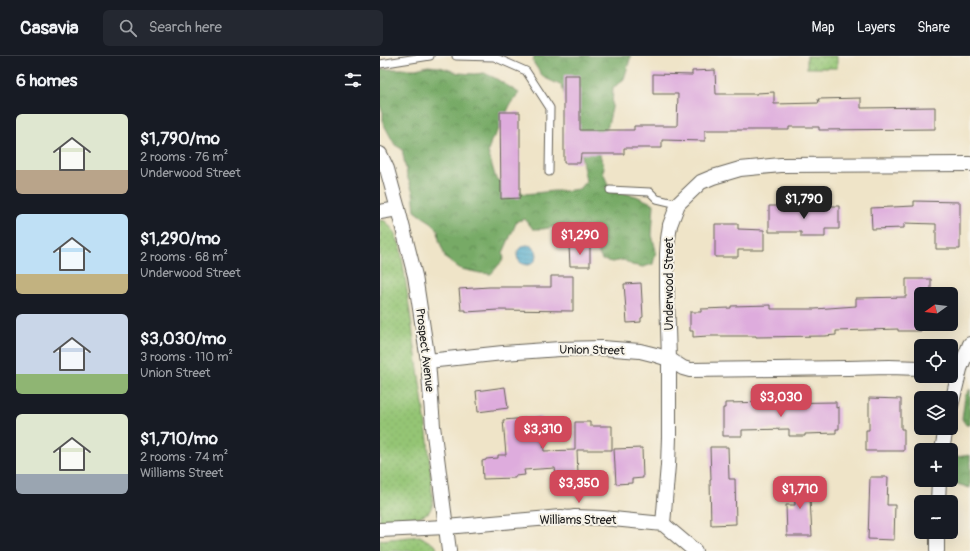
<!DOCTYPE html>
<html lang="en">
<head>
<meta charset="utf-8">
<style>
	body { margin:0; font-family:Pangolin,sans-serif; background:#242831; color:#f1f3f6; height:100vh; display:flex; flex-direction:column; font-size:15px; white-space:nowrap }
	* { box-sizing:border-box; margin:0 }
	p { font-size:13px; color:#9ea1a6 }
	.icon { flex:none; width:22px; height:22px; fill:none; stroke:currentColor; stroke-width:2; stroke-linecap:round; stroke-linejoin:round }
	.map { position:relative; flex:1; overflow:hidden }
	.sheet { display:flex; flex-direction:column; background:#171b24; width:380px }
	.sheet>* { flex:none }
	.needle { width:26px; rotate:255deg }
	.tools { position:absolute; left:534px; top:231px; display:grid; gap:8px }
	.tools a { display:grid; place-items:center; width:44px; height:44px; border-radius:6px; background:#171b24; box-shadow:0 4px 16px #0002; font-size:20px }
	.price { position:absolute; translate:-50% -34px; padding:0 9px; border-radius:8px; background:#d1495b; color:#fff; font-size:13px; line-height:26px; filter:drop-shadow(0 1px 2px #0008) }
	.price::after { content:''; position:absolute; left:50%; top:24px; width:12px; height:9px; margin-left:-6px; background:inherit; clip-path:polygon(0 0,100% 0,50% 100%) }
	.price.active { background:#222; color:#fff }
	ul { padding:0; list-style:none }
	li { display:flex; align-items:center; gap:12px; height:100px; padding:0 16px }
	li span { display:grid; place-items:center; flex:none; width:112px; height:80px; border-radius:6px; color:#555 }
	li>.icon { margin-inline-start:auto }
	span .icon { width:48px; height:48px; fill:#fffc; stroke-width:1 }
	li b { font-size:17px }
	h2 { display:flex; justify-content:space-between; align-items:center; height:48px; padding:0 16px; font-size:17px }
	header { display:flex; align-items:center; gap:24px; box-sizing:border-box; height:56px; padding:0 20px; background:#171b24; border-bottom:1px solid #363941 }
	header strong { font-size:19px }
	nav { display:flex; gap:22px; margin-inline-start:auto; font-size:14px }
	.search { width:280px; height:36px; background:#242831; display:flex; align-items:center; gap:10px; box-sizing:border-box; padding:0 14px; border-radius:6px; color:#9ea1a6; font-size:15px }
	main { display:flex; flex:1; min-height:0 }
	.map>svg:first-child { display:block }
	.green { fill:url(#green-dots); stroke:#587048 }
	.forest { fill:url(#forest-crowns); stroke:#4a6341 }
	.water { fill:url(#water-rules); stroke:#346274 }
	.building { fill:#deacdd }
	.lines { fill:none; stroke-linecap:round; stroke-linejoin:round }
	.service-casing { stroke:#666258; stroke-width:9 }
	.minor-casing { stroke:#666258; stroke-width:16 }
	.service { stroke:#fff; stroke-width:7 }
	.minor { stroke:#fff; stroke-width:14 }
	.labels { text-anchor:middle; stroke-width:4; stroke-linejoin:round; paint-order:stroke }
	.street-label { font-size:12px; fill:#1c1c1c; stroke:#f7f3e8 }
</style>
</head>
<body>
<header>
<strong>Casavia</strong>
<div class="search"><svg class="icon" aria-label="search" viewBox="0 0 24 24"><circle cx="10" cy="10" r="6"/><path d="M15 15l6 6"/></svg>Search here</div>
<nav><a>Map</a><a>Layers</a><a>Share</a></nav>
</header>
<main>
<section class="sheet">
<h2>6 homes<svg class="icon" aria-label="filters" viewBox="0 0 24 24"><path d="M4 7h16M4 17h16"/><circle cx="9" cy="7" r="2"/><circle cx="15" cy="17" r="2"/></svg></h2>
<ul>
<li><span style="background:linear-gradient(#dfe7d0 70%,#b9a48a 0)"><svg class="icon" aria-label="home" viewBox="0 0 24 24"><path d="M3 11l9-7 9 7M6 9v11h12V9"/></svg></span><div><b>$1,790/mo</b><p>2 rooms · 76 m²</p><p>Underwood Street</p></div></li>
<li><span style="background:linear-gradient(#bfe0f5 75%,#c2b280 0)"><svg class="icon" aria-label="home" viewBox="0 0 24 24"><path d="M3 11l9-7 9 7M6 9v11h12V9"/></svg></span><div><b>$1,290/mo</b><p>2 rooms · 68 m²</p><p>Underwood Street</p></div></li>
<li><span style="background:linear-gradient(#c9d6e8 75%,#8fb573 0)"><svg class="icon" aria-label="home" viewBox="0 0 24 24"><path d="M3 11l9-7 9 7M6 9v11h12V9"/></svg></span><div><b>$3,030/mo</b><p>3 rooms · 110 m²</p><p>Union Street</p></div></li>
<li><span style="background:linear-gradient(#dfe7d0 75%,#9aa5b1 0)"><svg class="icon" aria-label="home" viewBox="0 0 24 24"><path d="M3 11l9-7 9 7M6 9v11h12V9"/></svg></span><div><b>$1,710/mo</b><p>2 rooms · 74 m²</p><p>Williams Street</p></div></li>
</ul>
</section>
<div class="map">
<svg width="590" height="495" viewBox="0 0 590 495">
	<defs>
		<pattern id="green-dots" width="8" height="8" patternUnits="userSpaceOnUse"><rect width="8" height="8" fill="#94c575"/><path d="M2 2h.1M6 6h.1" fill="none" stroke="#7fa965" stroke-width="1.8" stroke-linecap="round"/></pattern>
		<pattern id="forest-crowns" width="20" height="18" patternUnits="userSpaceOnUse"><rect width="20" height="18" fill="#7a6"/><path d="M2 6a3 3 0 1 1 6 0M12 15a3 3 0 1 1 6 0" fill="none" stroke="#618a53"/></pattern>
		<pattern id="water-rules" width="6" height="5" patternUnits="userSpaceOnUse"><rect width="6" height="5" fill="#4da9cb"/><path d="M0 2.5h6" fill="none" stroke="#3f89a4"/></pattern>
	</defs>
	<rect width="100%" height="100%" fill="#f7f3e8"/>
	<filter id="ink" filterUnits="userSpaceOnUse"><feTurbulence type="fractalNoise" baseFrequency=".025" numOctaves="2"/><feDisplacementMap in="SourceGraphic" scale="8" xChannelSelector="R" yChannelSelector="G"/><feConvolveMatrix kernelMatrix="1 2 1 2 8 2 1 2 1" color-interpolation-filters="sRGB"/></filter>
	<filter id="wash" filterUnits="userSpaceOnUse"><feTurbulence type="fractalNoise" baseFrequency=".012" numOctaves="4" result="noise"/><feDisplacementMap in="SourceGraphic" scale="16" xChannelSelector="R" yChannelSelector="G"/><feGaussianBlur stdDeviation="0.9" result="paint"/><feColorMatrix in="noise" values="0 0 0 0 0 0 0 0 0 0 0 0 0 0 0 0 0 1.4 0 .05"/><feComposite in="paint" operator="in"/></filter>
	<g filter="url(#wash)">
		<rect width="100%" height="100%" fill="#efe4c8"/>
		<g class="green">
			<rect x="427" y="0" width="30" height="12"/>
			<polygon points="0,164 5,165 13,174 20,189 25,221 48,384 53,448 49,456 41,460 0,468"/>
			<polygon points="40,480 56,490 57,495 0,495 0,484"/>
		</g>
		<g class="forest">
			<polygon points="154,0 251,0 244,23 233,32 232,52 228,69 220,84 218,93 224,111 223,116 226,124 230,134 244,137 256,140 274,148 272,179 276,195 273,208 263,211 252,209 244,204 232,206 222,204 217,194 214,186 205,176 194,174 184,169 163,173 153,173 145,163 137,165 123,197 124,203 111,218 100,217 81,213 66,203 59,184 58,174 51,166 43,161 35,155 33,136 27,120 22,93 15,89 3,67 3,56 0,50 0,13 36,13 48,10 60,11 79,17 95,18 104,17 115,22 139,37 131,47 118,75 111,85 108,96 116,123 145,138 174,135 185,135 199,133 206,125 201,99 182,30 163,21 153,6"/>
			<polygon points="590,333 590,369 586,369 582,363 585,340"/>
			<polygon points="590,399 590,432 571,426 570,424 571,404 576,401"/>
		</g>
		<circle class="water" cx="147" cy="199" r="10"/>
		<g id="blocks">
			<g class="building">
				<polygon points="335,14 336,38 377,38 377,37 394,36 394,48 439,47 438,43 481,42 481,52 555,51 555,73 439,74 439,71 409,71 409,74 325,74 325,85 282,84 282,92 244,92 244,98 201,98 200,107 184,107 184,19 200,19 200,74 254,74 254,70 297,70 298,38 273,38 273,18 312,19 312,15"/>
				<polygon points="120,56 140,56 140,142 121,143"/>
				<polygon points="534,145 580,146 580,193 556,193 556,168 524,167 524,172 492,173 491,152 534,150"/>
				<polygon points="389,150 459,150 459,173 445,173 445,181 421,181 421,176 389,176"/>
				<polygon points="335,168 358,168 358,173 384,174 384,194 358,194 358,201 335,201"/>
				<polygon points="210,189 210,210 190,210 189,190"/>
				<polygon points="171,220 193,220 193,255 118,254 86,256 86,254 81,254 79,233 109,231 171,231"/>
				<polygon points="526,223 551,223 551,238 541,238 541,275 518,275 518,273 456,275 456,279 445,280 376,281 376,280 328,280 313,281 313,275 310,275 310,256 321,256 321,253 351,252 351,250 391,249 391,253 435,253 476,250 476,242 526,241"/>
				<polygon points="261,227 263,261 261,262 261,266 247,267 244,228"/>
				<polygon points="125,331 128,352 98,356 96,335"/>
				<polygon points="489,342 521,343 521,373 524,373 524,395 486,395 486,374 489,374"/>
				<polygon points="392,346 392,347 456,346 456,352 459,351 459,373 456,373 456,377 425,378 425,380 409,380 409,373 362,374 362,380 343,380 343,352 345,352 345,347"/>
				<polygon points="161,361 164,395 195,394 195,366 210,366 210,370 232,370 232,394 197,394 198,418 196,418 196,423 177,424 175,412 144,414 145,419 135,420 135,422 103,423 102,405 106,404 106,403 118,402 118,399 126,399 123,364"/>
				<polygon points="330,391 348,391 349,423 355,423 356,468 331,469 330,424 331,424"/>
				<polygon points="262,392 263,422 252,423 252,427 236,428 234,393"/>
				<polygon points="490,421 508,421 507,449 515,449 514,484 488,483"/>
				<polygon points="431,422 432,442 430,442 432,480 407,480 406,449 415,449 414,423"/>
			</g>
		</g>
	</g>
	<g filter="url(#ink)">
		<use href="#blocks" fill-opacity="0" stroke="#666258" stroke-width="1"/>
		<g class="lines">
			<g class="service-casing">
				<g id="service">
					<polyline points="76,0 114,1 146,15 170,52 169,116"/>
					<polyline points="0,8 50,0"/>
					<polyline points="230,134 270,136 277,143 298,148"/>
				</g>
			</g>
			<g class="minor-casing">
				<g id="minor">
					<polyline points="0,98 7,113 18,153 35,220 48,305 53,370 69,495"/>
					<polyline points="0,156 18,153"/>
					<polyline points="48,305 123,297 180,293 222,292 260,295 276,299 289,303 303,312 310,314 467,312 509,311 541,312"/>
					<polyline points="571,350 580,313 590,288"/>
					<polyline points="562,394 566,372"/>
					<polyline points="558,446 559,424"/>
					<polyline points="283,468 288,409 289,381 289,303 287,240 287,198 288,183 290,169 298,148 321,126 333,121 360,113 401,109 590,108"/>
					<polyline points="0,474 66,471 181,461 189,462 195,461 223,462 283,468 315,495"/>
					<polyline points="557,476 557,495"/>
				</g>
			</g>
			<use href="#service" class="service"/>
			<use href="#minor" class="minor"/>
		</g>
	</g>
	<g class="labels">
		<g class="street-label">
			<text transform="translate(289 228) rotate(-90)" y="4">Underwood Street</text>
			<text transform="translate(45 294) rotate(83)" y="4">Prospect Avenue</text>
			<text transform="translate(212 294) rotate(1)" y="4">Union Street</text>
			<text x="198" y="468">Williams Street</text>
		</g>
	</g>
</svg>
<div class="tools">
<a><svg class="needle" viewBox="-14 -14 28 28"><path d="M0-13l5 13h-10z" fill="#e53935"/><path d="M0 13l5-13h-10z" fill="#9ea1a6"/></svg></a>
<a><svg class="icon" aria-label="locate" viewBox="0 0 24 24"><circle cx="12" cy="12" r="6"/><path d="M12 2v4M12 18v4M2 12h4M18 12h4"/></svg></a>
<a><svg class="icon" aria-label="layers" viewBox="0 0 24 24"><path d="M12 4l9 5-9 5-9-5zM3 14l9 5 9-5"/></svg></a>
<a>+</a>
<a>−</a>
</div>
<b class="price active" style="left:424px;top:164px">$1,790</b>
<b class="price" style="left:200px;top:200px">$1,290</b>
<b class="price" style="left:401px;top:362px">$3,030</b>
<b class="price" style="left:163px;top:394px">$3,310</b>
<b class="price" style="left:199px;top:448px">$3,350</b>
<b class="price" style="left:420px;top:454px">$1,710</b>
</div>
</main>
</body>
</html>
